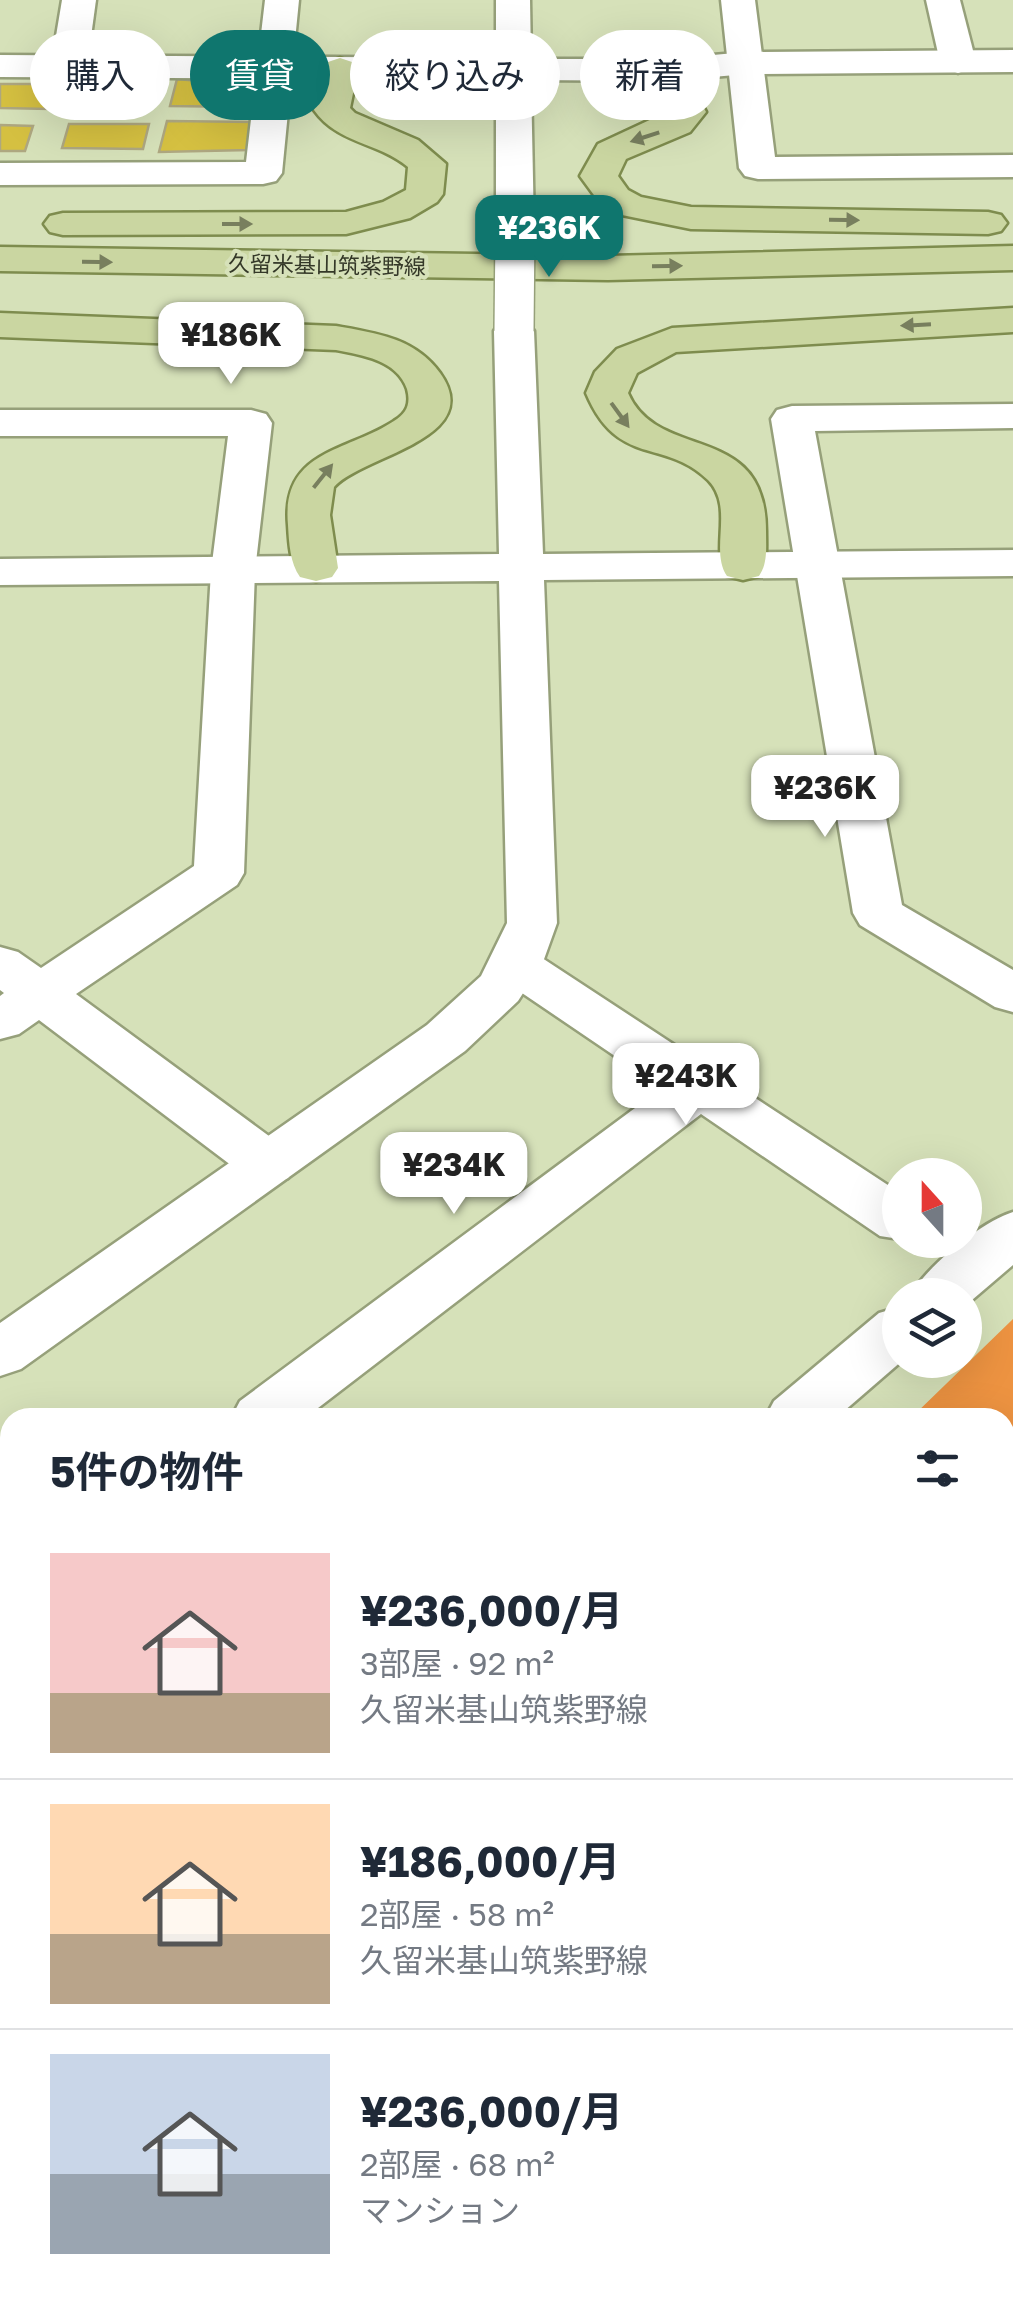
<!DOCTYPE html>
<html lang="ja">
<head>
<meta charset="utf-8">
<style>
	body { margin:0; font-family:"Golos Text","Noto Sans JP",sans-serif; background:#f6f6f7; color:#1f2937; height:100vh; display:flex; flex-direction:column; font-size:38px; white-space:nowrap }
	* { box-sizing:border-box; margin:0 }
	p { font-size:32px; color:#747a83 }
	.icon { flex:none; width:55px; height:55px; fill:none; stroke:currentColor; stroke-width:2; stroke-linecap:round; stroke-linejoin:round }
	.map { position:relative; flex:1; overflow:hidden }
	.panel { position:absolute; left:0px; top:1408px; width:1015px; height:892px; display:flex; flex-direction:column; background:#fff; border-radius:30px 30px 0 0; box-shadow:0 10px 40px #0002 }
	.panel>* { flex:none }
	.top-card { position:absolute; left:30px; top:30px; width:955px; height:90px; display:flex; gap:20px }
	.needle { width:65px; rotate:339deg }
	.buttons { position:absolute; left:882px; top:1158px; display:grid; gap:20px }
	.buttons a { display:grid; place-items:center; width:100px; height:100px; border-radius:50%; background:#fff; box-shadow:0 10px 40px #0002; font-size:50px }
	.price { position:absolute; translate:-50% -85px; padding:0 22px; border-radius:20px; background:#fff; color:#222; font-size:32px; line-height:65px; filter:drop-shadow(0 2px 5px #0008) }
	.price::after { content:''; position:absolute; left:50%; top:60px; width:30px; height:22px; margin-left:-15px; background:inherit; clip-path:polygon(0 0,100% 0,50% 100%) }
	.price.on { background:#0f766e; color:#fff }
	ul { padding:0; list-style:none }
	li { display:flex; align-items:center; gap:30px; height:250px; padding:0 50px }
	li+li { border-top:2px solid #e0e1e3 }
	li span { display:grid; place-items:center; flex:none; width:280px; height:200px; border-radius:0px; color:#555 }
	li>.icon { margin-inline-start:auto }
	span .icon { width:120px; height:120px; fill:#fffc; stroke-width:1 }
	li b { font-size:42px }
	h2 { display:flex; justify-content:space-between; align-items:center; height:120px; padding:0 50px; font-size:42px }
	.pill { padding:0 35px; border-radius:45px; background:#fff; box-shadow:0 10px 40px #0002; font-size:35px; line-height:90px }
	.pill.on { background:#0f766e; color:#fff }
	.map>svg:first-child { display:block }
	.forest { fill:#ed9341 }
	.building { fill:#d5c041; stroke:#aea780; stroke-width:2.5 }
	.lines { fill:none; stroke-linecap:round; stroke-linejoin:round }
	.minor-casing { stroke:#96a07a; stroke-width:5 }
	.tertiary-casing { stroke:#96a07a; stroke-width:5 }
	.primary-casing { stroke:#7e8c4e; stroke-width:5 }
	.minor { fill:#fff; fill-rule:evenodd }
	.tertiary { fill:#fff; fill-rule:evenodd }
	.primary { fill:#cad6a1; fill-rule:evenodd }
	.tertiary-bridge-casing { stroke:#96a07a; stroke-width:42; stroke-linecap:butt }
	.tertiary-bridge { stroke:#fff; stroke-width:39 }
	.oneway { fill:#787f5e }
	.labels { text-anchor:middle; stroke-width:8; stroke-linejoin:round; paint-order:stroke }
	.far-street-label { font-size:22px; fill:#343828; stroke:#d6e1b9 }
</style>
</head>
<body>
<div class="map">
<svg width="1013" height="2299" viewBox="0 0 1013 2299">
	<rect width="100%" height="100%" fill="#d6e1b9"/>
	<polygon class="forest" points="1013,1319 1013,2299 899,2299 897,2290 1005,2290 1005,1418 912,1417"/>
	<g class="building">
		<polygon points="177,79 253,86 248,107 170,106"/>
		<polygon points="80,82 144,83 143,87 161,87 156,105 74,105"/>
		<polygon points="0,84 43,84 41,89 55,89 50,109 0,108"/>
		<polygon points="167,121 255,122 249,150 159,152"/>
		<polygon points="69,124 149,124 143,149 62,148"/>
		<polygon points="0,125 33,126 25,151 0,151"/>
	</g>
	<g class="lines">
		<g class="minor-casing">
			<g id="minor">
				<polygon points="62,0 96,0 87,66 81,73 69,77 57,73 51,66"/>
				<polygon points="265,0 299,0 282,173 276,181 263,184 0,185 0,163 246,162"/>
				<polygon points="721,0 755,0 775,157 1013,155 1013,177 758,179 745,176 739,168"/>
				<polygon points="926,0 960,0 976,62 970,69 958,73 946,69 940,62"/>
				<polygon points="1013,404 1013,428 815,431 902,905 1013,970 1013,1012 995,1007 860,925 853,913 771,419 777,410 792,406"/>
				<polygon points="0,410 251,410 266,414 272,423 255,571 244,873 237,885 76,994 288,1150 296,1164 288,1178 268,1184 248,1178 39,1020 19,1034 0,1039 0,996 4,993 0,990 0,947 18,952 41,968 194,866 211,571 228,436 0,436"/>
				<polygon points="518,949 536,954 900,1193 900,1240 906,1240 880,1236 701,1114 305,1418 231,1418 240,1401 662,1088 500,978 492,966 500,954"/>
				<path d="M1013,1212V1265L965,1306V1295H911C927,1266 981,1222 1013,1212Z"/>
				<polygon points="900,1307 903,1360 836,1418 765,1418 774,1401 879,1313"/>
				<polygon points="10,1606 10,1671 0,1675 0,1610"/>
				<polygon points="0,1921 10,1923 10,1987 0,1985"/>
				<polygon points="186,2290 262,2290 260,2299 184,2299"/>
				<polygon points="679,2290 755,2290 754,2299 678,2299"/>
			</g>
		</g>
		<g class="tertiary-casing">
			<g id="tertiary">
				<polygon points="496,0 530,0 531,59 669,59 746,52 1013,50 1013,72 746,74 669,81 531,80 534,229 529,237 515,240 501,237 496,229 496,80 0,77 0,55 496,58"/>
				<polygon points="514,319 528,322 534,331 543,554 1013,550 1013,576 544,580 557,923 543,962 518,1001 465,1051 21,1369 0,1376 0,1323 427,1025 481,976 507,923 499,581 0,585 0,559 499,554 494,331 500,322"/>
			</g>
		</g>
		<g class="primary-casing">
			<g id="primary">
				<path d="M340,58L352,62L358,69L350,108L355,113L418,140L446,164L443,194L437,202L410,218L346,234L63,235L50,232L44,224L50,216L63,213L346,212L383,202L406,190L408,167C378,142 338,144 314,110L328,62Z"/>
				<polygon points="669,59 681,63 706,112 690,132 626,159 618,176 628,190 641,197 691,207 988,212 1001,215 1007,223 1001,231 988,234 691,229 617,214 602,206 580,176 598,144 669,111 651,70 657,63"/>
				<polygon points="1013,246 1013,270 608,280 0,271 0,247 608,256"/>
				<path d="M1013,308V332L676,352L637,373L628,393C658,463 766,420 766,531C766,547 768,563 759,576L743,580L727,576C709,550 735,507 708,480C664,437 618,469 586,393L595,372L617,349L672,328Z"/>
				<path d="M0,313L336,326C376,333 415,338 440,373C487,439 363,455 334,487L330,515L338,568L332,577L316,581L300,577C290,563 289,543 288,525C281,450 347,452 394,421C407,413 411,404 407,389C397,360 362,355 336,350L0,337Z"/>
			</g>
		</g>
		<use href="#minor" class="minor"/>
		<use href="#tertiary" class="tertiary"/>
		<use href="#primary" class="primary"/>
		<g class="tertiary-bridge-casing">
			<polyline id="tertiary-bridge" points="514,331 515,229"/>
		</g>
		<use href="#tertiary-bridge" class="tertiary-bridge"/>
	</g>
	<defs><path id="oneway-solid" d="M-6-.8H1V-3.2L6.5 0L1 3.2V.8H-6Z" transform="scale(2.5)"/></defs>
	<g class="oneway">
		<use href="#oneway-solid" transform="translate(645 137) rotate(162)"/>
		<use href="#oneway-solid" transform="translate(844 220) rotate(1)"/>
		<use href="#oneway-solid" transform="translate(237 224)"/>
		<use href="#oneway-solid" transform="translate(97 262) rotate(1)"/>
		<use href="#oneway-solid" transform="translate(667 266) rotate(-1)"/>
		<use href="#oneway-solid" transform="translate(916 325) rotate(177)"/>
		<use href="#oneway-solid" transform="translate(620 415) rotate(54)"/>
		<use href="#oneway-solid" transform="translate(323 476) rotate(-51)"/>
	</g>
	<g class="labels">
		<g class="far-street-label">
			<text transform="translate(327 265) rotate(1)" y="8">久留米基山筑紫野線</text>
		</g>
	</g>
</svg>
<div class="buttons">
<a><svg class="needle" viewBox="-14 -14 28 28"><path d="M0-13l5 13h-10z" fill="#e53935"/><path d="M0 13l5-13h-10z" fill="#747a83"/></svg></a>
<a><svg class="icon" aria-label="layers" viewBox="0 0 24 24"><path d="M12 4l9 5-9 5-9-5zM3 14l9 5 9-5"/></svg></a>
</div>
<b class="price on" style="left:549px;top:280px">¥236K</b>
<b class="price" style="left:231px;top:387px">¥186K</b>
<b class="price" style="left:825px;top:840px">¥236K</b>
<b class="price" style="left:686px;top:1128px">¥243K</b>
<b class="price" style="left:454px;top:1217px">¥234K</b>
<div class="top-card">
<a class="pill">購入</a>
<a class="pill on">賃貸</a>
<a class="pill">絞り込み</a>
<a class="pill">新着</a>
</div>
<section class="panel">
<h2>5件の物件<svg class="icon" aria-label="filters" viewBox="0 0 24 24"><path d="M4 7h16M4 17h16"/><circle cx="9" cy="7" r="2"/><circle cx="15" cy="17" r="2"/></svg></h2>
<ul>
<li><span style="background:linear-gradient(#f6c9c9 70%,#b9a48a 0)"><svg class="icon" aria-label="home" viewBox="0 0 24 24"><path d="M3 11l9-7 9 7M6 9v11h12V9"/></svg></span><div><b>¥236,000/月</b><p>3部屋 · 92 m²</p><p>久留米基山筑紫野線</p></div></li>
<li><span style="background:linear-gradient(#ffd9b3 65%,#b9a48a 0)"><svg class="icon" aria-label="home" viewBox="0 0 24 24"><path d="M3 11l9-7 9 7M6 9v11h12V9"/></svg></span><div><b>¥186,000/月</b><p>2部屋 · 58 m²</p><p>久留米基山筑紫野線</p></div></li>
<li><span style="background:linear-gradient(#c9d6e8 60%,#9aa5b1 0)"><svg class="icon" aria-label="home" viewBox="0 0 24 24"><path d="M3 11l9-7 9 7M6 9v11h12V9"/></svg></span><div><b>¥236,000/月</b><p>2部屋 · 68 m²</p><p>マンション</p></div></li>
</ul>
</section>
</div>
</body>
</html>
